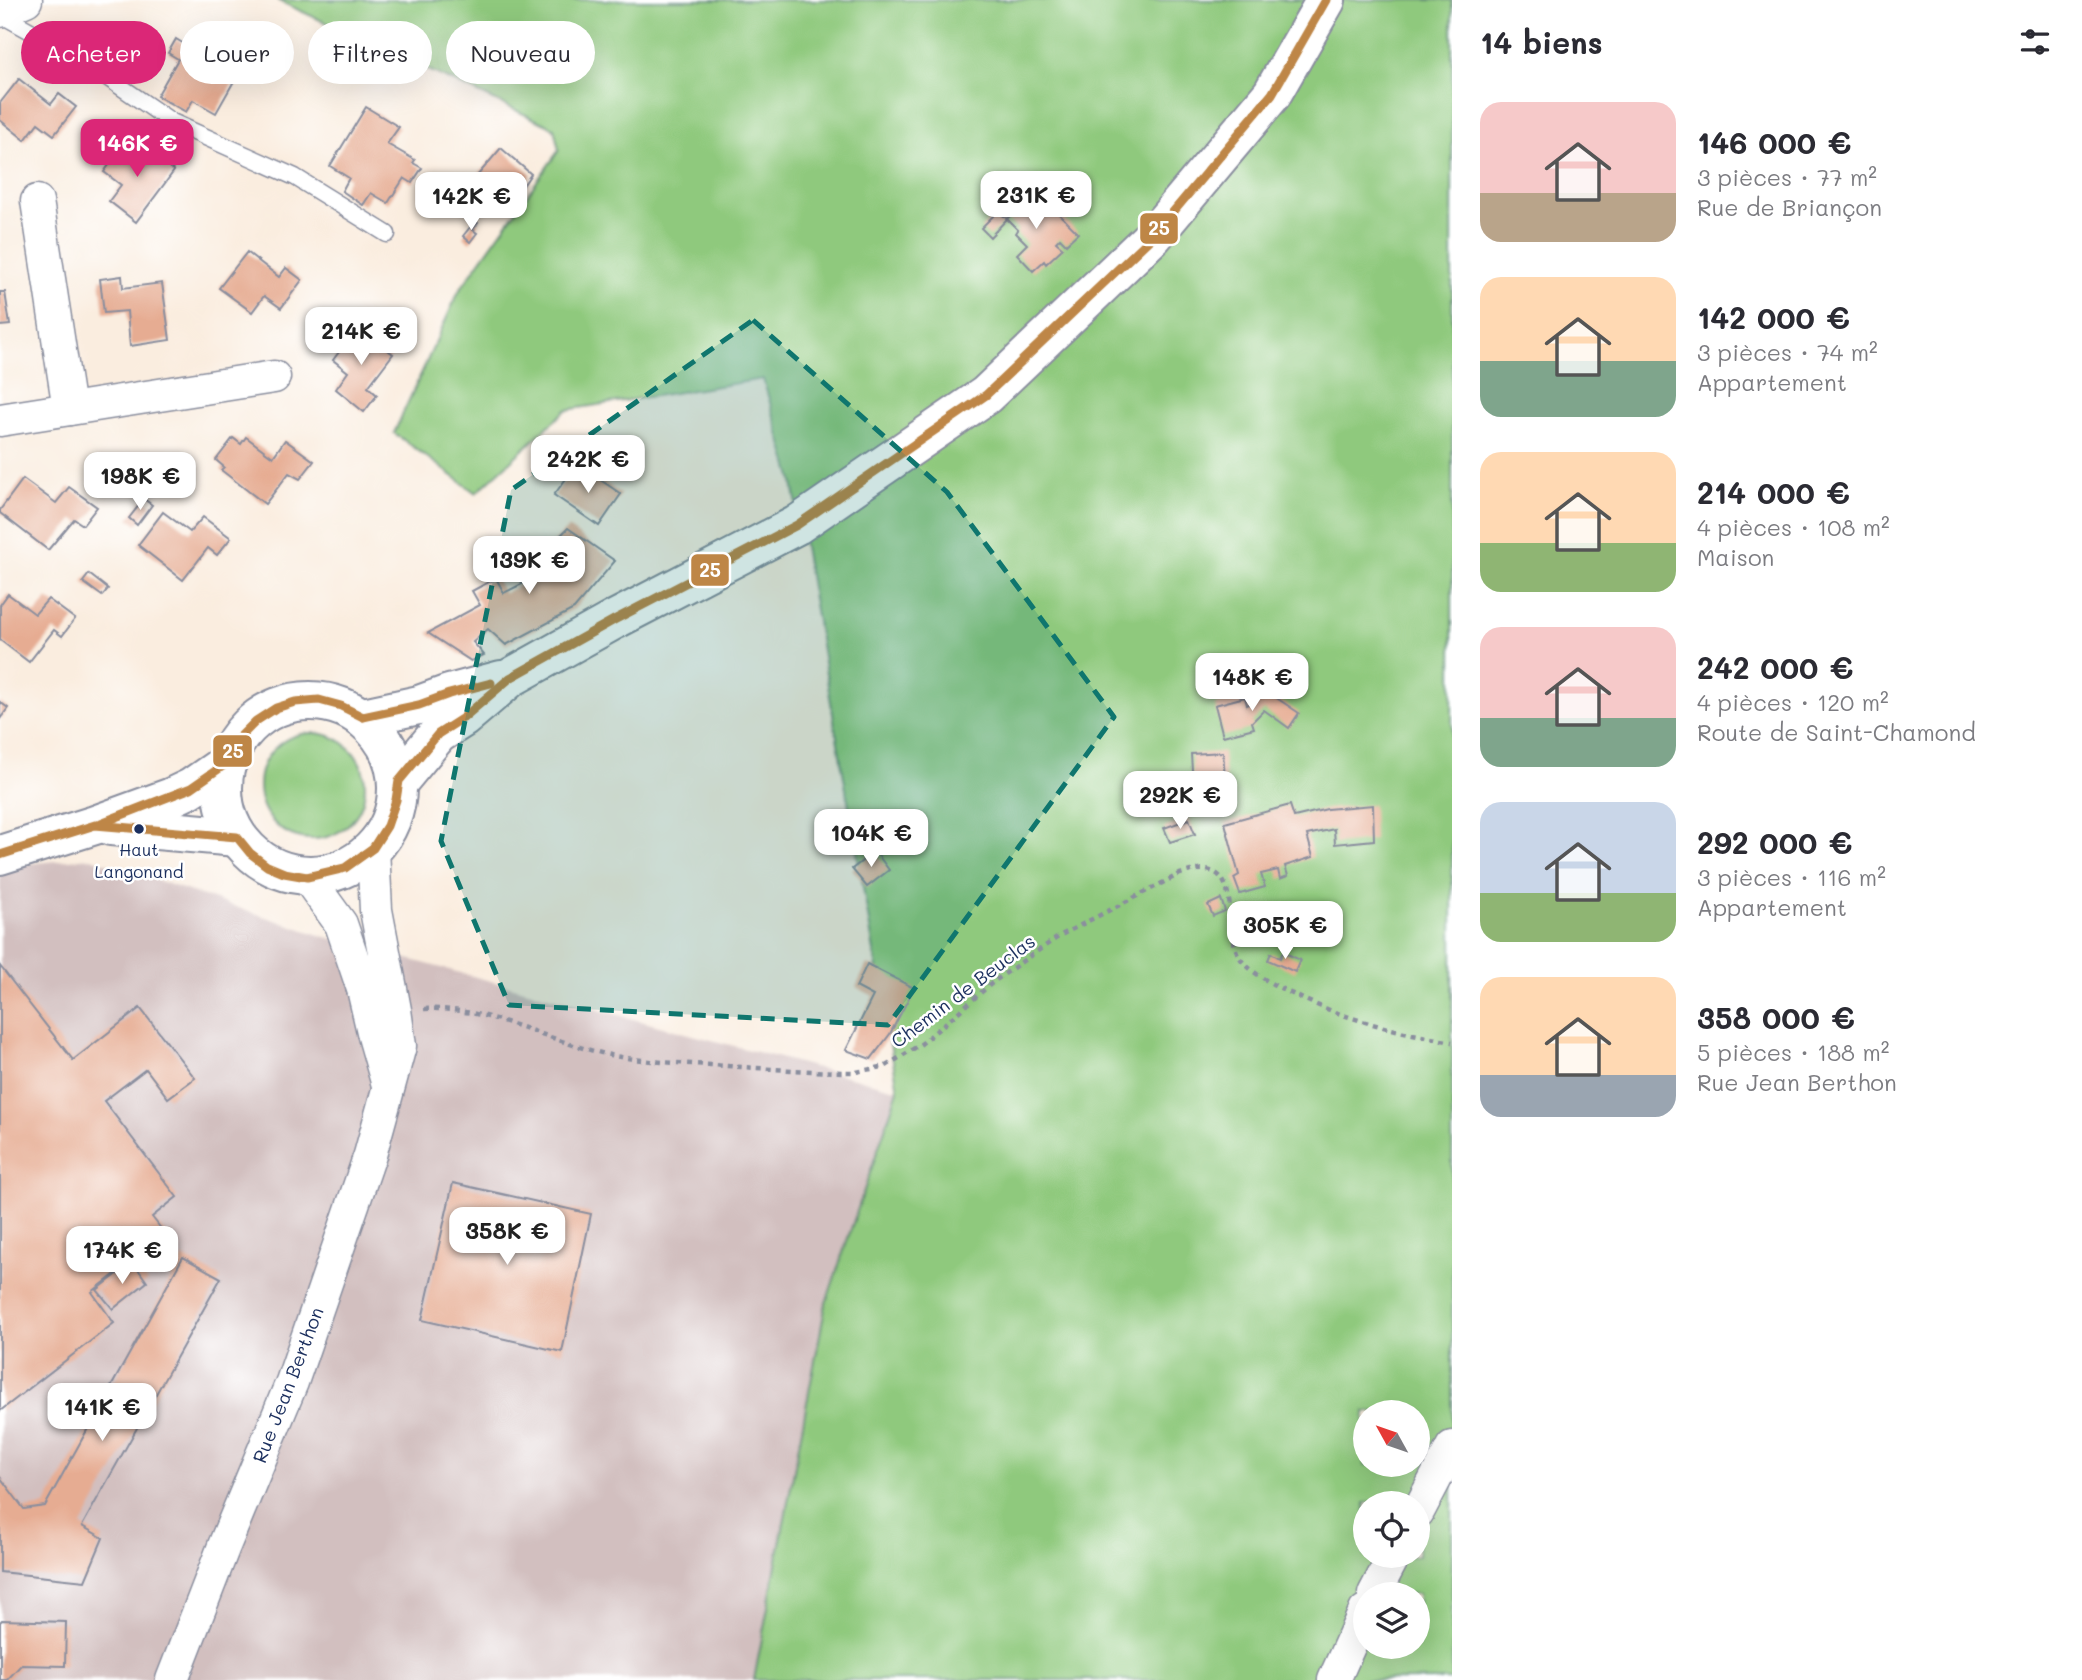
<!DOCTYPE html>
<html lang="fr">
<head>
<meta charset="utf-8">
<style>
	body { margin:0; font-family:Mali,sans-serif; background:#f7f7f7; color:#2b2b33; height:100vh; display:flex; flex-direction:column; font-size:26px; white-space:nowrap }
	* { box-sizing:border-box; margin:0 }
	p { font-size:23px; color:#7c7c81 }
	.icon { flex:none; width:38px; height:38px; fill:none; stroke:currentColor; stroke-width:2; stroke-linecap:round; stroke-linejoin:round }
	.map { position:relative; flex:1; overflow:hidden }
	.panel { display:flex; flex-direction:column; background:#fff; width:630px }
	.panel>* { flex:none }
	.top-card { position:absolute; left:21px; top:21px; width:665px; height:63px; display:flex; gap:14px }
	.needle { width:46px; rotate:310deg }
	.controls { position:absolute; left:1353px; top:1400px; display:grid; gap:14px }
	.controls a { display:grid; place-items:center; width:77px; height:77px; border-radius:50%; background:#fff; box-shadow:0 7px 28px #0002; font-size:35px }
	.price { position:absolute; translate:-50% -60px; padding:0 16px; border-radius:14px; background:#fff; color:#222; font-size:23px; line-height:46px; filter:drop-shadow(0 2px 4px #0008) }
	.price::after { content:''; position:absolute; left:50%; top:42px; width:21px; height:16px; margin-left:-10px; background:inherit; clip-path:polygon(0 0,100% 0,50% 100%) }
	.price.on { background:#db2777; color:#fff }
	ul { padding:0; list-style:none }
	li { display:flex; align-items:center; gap:21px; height:175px; padding:0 28px }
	li span { display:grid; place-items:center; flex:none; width:196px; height:140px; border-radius:21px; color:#555 }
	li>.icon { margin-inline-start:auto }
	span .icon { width:84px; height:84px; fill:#fffc; stroke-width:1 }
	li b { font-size:30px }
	h2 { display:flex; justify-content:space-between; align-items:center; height:84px; padding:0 28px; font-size:30px }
	.pill { padding:0 24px; border-radius:32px; background:#fff; box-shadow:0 7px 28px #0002; font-size:24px; line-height:63px }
	.pill.on { background:#db2777; color:#fff }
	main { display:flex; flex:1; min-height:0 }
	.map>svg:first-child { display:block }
	.industrial { fill:#d2bfbf }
	.green { fill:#8fc97d; stroke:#557c6e; stroke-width:2; fill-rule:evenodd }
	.building { fill:#e6ac92 }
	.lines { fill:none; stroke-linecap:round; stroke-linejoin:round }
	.service-casing { stroke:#8a8e9e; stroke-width:19 }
	.minor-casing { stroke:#8a8e9e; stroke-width:35 }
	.primary-casing { stroke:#8a8e9e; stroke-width:42 }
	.path { stroke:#8a8e9e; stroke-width:4.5; stroke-dasharray:5 5; stroke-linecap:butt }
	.service { stroke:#fff; stroke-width:16 }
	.minor { stroke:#fff; stroke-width:32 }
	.primary { stroke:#fff; stroke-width:38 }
	.bus-1-casing { stroke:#fff; stroke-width:14 }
	.bus-1 { stroke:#be8646; stroke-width:9 }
	.marked { fill:#0f766e; fill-opacity:0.2; stroke:#0f766e; stroke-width:5; stroke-dasharray:14 9; stroke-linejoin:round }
	.bus-dot { fill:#1b2f5e; stroke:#fff; stroke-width:2.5 }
	.labels { text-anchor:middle; stroke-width:5; stroke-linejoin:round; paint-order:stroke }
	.bus-label { font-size:17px; fill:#1b2f5e; stroke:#fff }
	.street-label { font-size:19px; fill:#1b2f5e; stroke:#fff }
	.line-badge { stroke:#fff; stroke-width:2.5 }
	.badge-label { font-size:19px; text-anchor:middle; font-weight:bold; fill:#fff }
</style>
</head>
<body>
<main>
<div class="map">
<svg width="1452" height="1680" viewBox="0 0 1452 1680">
	<rect width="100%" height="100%" fill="#fff"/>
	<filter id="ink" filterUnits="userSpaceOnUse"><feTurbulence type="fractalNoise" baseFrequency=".0143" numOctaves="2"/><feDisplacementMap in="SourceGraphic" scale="14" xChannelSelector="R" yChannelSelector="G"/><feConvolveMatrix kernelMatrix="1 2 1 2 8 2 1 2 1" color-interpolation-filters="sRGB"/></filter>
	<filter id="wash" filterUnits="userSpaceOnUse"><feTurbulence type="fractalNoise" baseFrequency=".00686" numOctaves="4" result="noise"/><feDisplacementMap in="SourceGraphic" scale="28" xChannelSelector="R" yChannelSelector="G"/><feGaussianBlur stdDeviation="1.57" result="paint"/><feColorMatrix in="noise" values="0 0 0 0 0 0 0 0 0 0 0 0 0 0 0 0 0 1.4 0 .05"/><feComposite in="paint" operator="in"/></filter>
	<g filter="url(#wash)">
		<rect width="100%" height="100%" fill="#faeddf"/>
		<polygon class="industrial" points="91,858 322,936 899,1090 826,1303 754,1680 0,1680 0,866"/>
		<g class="green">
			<path d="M277,0H1452V1680H754L826,1303L898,1090L792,477L763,379L566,410L476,493L394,433L459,291L559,150L554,128ZM1365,1412H1418V1465H1365ZM1365,1503H1418V1556H1365ZM1365,1594H1418V1647H1365Z"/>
			<circle cx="312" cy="786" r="53"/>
		</g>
		<g id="blocks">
			<g class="building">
				<polygon points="176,39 186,45 188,42 238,74 216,113 193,100 186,112 157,96 178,59 168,53"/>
				<polygon points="19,79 51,104 59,94 76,107 54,135 38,123 25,140 0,120 0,103"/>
				<polygon points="366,107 399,127 387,144 415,160 413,163 422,168 412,183 404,178 388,203 371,193 363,205 342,191 349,178 330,166"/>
				<polygon points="129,138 174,171 136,222 109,201 121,185 104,172"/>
				<polygon points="501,148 531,174 511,203 497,191 490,199 471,183"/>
				<polygon points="1030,197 1042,208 1047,202 1078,233 1066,244 1060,238 1056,242 1063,248 1046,264 1044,261 1033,271 1017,254 1027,244 1016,233 1018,230 1007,219 990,237 981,228 998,211 1007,219"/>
				<polygon points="475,221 478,223 473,230 477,233 470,242 463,236"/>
				<polygon points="247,252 279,277 286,268 302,280 281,308 264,296 252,312 219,288"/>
				<polygon points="122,276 123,288 162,283 170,340 130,346 127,311 104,313 100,279"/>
				<polygon points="0,292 5,292 10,325 0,326"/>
				<polygon points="358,327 393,354 368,387 377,395 364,412 336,389 348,372 333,360"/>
				<polygon points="246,437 273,457 285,440 314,461 300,479 289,473 265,504 221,470 224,467 216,460 233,438 241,444"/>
				<polygon points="577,464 621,494 599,526 554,495"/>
				<polygon points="23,479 56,503 69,487 97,507 83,525 74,519 48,550 0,513 0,510"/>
				<polygon points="144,499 152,505 137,525 129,518"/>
				<polygon points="163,512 190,532 203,517 231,538 217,555 208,548 183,580 138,545"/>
				<polygon points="568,528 615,561 574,609 506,645 488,629 473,642 484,655 471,661 428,633 480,605 472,591 496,578 504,593 524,583 518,578 526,570 521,565 532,554 538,558"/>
				<polygon points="89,574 108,589 102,596 83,582"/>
				<polygon points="8,594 35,614 48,599 75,619 62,636 54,630 29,662 0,640 0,605"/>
				<polygon points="1266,691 1299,713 1289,728 1264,710 1252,722 1254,728 1223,736 1215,705 1245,697 1247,705 1254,702"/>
				<polygon points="0,702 8,708 0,719"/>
				<polygon points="1223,752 1227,803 1194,804 1191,754"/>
				<polygon points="1290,805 1294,817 1327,809 1373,805 1374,840 1335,844 1334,829 1307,835 1313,857 1285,866 1288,876 1280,879 1278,870 1261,874 1265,887 1240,894 1234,878 1239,875 1225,823"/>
				<polygon points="1189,819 1195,834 1170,842 1164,828"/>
				<polygon points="875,851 889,870 867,887 852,869"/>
				<polygon points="1221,899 1225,911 1213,916 1208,905"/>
				<polygon points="1283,952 1300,960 1295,972 1268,960 1271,953 1280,958"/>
				<polygon points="867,964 914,988 890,1034 871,1059 846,1050 873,996 856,987"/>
				<polygon points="0,966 73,1060 140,1008 195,1078 168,1098 146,1069 104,1101 177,1197 152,1217 166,1235 92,1292 114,1323 0,1411"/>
				<polygon points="453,1183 591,1214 562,1352 422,1320"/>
				<polygon points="183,1257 221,1278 82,1526 103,1538 85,1581 0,1572 0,1477 24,1509 45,1506"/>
				<polygon points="133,1262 147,1282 113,1309 97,1290"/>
				<polygon points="2,1620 66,1622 65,1666 21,1665 7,1680 0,1680 0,1622"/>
			</g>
		</g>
	</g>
	<g filter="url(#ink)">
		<use href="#blocks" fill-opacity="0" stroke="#8a8e9e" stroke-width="2"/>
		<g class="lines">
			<g class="service-casing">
				<polyline id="service" points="0,14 79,58 172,122 295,177 387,234"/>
			</g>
			<g class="minor-casing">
				<g id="minor">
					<polyline points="0,11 26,0"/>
					<polyline points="37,201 69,409"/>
					<polyline points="0,420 274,377"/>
					<polyline points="307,877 341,924 363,989 374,1036 388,1085"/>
					<polyline points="1418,1512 1452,1447"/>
					<polyline points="1374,1594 1394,1556"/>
					<polyline points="172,1680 224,1546 292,1382 370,1155 400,1046 395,1010 376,910 373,848"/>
					<polyline points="1334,1680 1365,1611"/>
				</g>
			</g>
			<g class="primary-casing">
				<g id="primary">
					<circle cx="310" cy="788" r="87"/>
					<polyline points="363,717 419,705 449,694 501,680"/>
					<polyline points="399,781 438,734 463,718 510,678 614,620 797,525 986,395 1153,236 1272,94 1326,0"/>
					<polyline points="111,826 237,837"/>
					<polyline points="0,855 95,825 172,797 191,788 227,763"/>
				</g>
			</g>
			<path class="path" d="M424,1009C488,1006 549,1042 610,1055C643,1062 678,1063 711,1065C759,1068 807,1072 856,1072L886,1066L921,1044L992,983L1027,958L1063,934L1180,874C1253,850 1216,935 1244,963C1261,980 1282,989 1303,999C1351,1021 1400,1032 1452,1042"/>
			<use href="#service" class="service"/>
			<use href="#minor" class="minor"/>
			<use href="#primary" class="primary"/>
			<g class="bus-1-casing">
				<g id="bus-1">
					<polyline points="363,717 419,705 449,694 491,683"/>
					<polyline points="101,823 191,788 227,763 238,739 256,721 276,708 295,702 319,700 341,706 363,717"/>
					<polyline points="0,855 95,825 237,837 250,853 267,866 284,873 307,877 345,868 373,848 387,826 396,800 399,781 438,734 463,718 510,678 614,620 797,525 986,395 1153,236 1272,94 1326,0"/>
				</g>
			</g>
			<use href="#bus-1" class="bus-1"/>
		</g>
	</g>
	<path class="marked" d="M753,320L947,492L1114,717L888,1025L509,1005L441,841L511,490Z"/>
	<circle class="bus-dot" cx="139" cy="829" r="6"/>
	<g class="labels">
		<g class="bus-label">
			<text x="139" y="856">Haut<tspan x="139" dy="22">Langonand</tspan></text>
		</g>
		<g class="street-label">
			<text transform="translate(963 991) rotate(-37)" y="7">Chemin de Beuclas</text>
			<text transform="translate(288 1385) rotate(-69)" y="7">Rue Jean Berthon</text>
		</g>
	</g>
	<g class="line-badge">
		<rect x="1139" y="212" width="40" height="33" rx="7" fill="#be8646"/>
		<rect x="690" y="553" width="40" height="34" rx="7" fill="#be8646"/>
		<rect x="212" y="734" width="41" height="34" rx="7" fill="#be8646"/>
	</g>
	<g class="badge-label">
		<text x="1159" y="235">25</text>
		<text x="710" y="577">25</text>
		<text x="233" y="758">25</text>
	</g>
</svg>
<div class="controls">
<a><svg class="needle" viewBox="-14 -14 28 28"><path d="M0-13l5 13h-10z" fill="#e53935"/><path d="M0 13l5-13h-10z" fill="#7c7c81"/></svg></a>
<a><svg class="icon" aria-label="locate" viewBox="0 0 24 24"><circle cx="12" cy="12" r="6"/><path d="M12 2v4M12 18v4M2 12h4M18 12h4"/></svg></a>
<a><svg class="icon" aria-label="layers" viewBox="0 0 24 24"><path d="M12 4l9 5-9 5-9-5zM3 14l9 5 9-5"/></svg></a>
</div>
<b class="price on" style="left:137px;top:179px">146K €</b>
<b class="price" style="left:1036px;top:231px">231K €</b>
<b class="price" style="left:471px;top:232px">142K €</b>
<b class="price" style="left:361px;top:367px">214K €</b>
<b class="price" style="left:588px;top:495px">242K €</b>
<b class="price" style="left:140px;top:512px">198K €</b>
<b class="price" style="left:529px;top:596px">139K €</b>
<b class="price" style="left:1252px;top:713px">148K €</b>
<b class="price" style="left:1180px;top:831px">292K €</b>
<b class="price" style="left:871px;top:869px">104K €</b>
<b class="price" style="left:1285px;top:961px">305K €</b>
<b class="price" style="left:507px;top:1267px">358K €</b>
<b class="price" style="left:122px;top:1286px">174K €</b>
<b class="price" style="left:102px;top:1443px">141K €</b>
<div class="top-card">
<a class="pill on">Acheter</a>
<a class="pill">Louer</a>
<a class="pill">Filtres</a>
<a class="pill">Nouveau</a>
</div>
</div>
<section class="panel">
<h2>14 biens<svg class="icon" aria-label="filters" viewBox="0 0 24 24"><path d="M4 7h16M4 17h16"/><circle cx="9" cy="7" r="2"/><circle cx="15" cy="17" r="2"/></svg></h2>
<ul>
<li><span style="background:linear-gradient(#f6c9c9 65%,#b9a48a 0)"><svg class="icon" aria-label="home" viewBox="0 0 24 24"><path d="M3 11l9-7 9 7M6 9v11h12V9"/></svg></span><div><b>146 000 €</b><p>3 pièces · 77 m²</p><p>Rue de Briançon</p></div></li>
<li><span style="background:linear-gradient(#ffd9b3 60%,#7fa58c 0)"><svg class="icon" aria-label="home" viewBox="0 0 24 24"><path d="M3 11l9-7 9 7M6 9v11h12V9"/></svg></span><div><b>142 000 €</b><p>3 pièces · 74 m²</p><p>Appartement</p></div></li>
<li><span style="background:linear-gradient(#ffd9b3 65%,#8fb573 0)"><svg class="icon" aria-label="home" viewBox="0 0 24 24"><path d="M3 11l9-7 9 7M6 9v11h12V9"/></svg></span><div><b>214 000 €</b><p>4 pièces · 108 m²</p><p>Maison</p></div></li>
<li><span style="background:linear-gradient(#f6c9c9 65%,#7fa58c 0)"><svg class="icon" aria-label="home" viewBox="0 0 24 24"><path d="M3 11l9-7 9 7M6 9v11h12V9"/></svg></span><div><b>242 000 €</b><p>4 pièces · 120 m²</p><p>Route de Saint-Chamond</p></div></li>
<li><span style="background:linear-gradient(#c9d6e8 65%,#8fb573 0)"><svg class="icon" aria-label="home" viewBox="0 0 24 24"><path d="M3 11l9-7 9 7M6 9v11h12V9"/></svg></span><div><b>292 000 €</b><p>3 pièces · 116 m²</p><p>Appartement</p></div></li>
<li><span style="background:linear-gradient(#ffd9b3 70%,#9aa5b1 0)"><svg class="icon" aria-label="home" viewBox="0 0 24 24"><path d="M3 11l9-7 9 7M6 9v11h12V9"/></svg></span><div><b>358 000 €</b><p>5 pièces · 188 m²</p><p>Rue Jean Berthon</p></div></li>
</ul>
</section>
</main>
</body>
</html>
